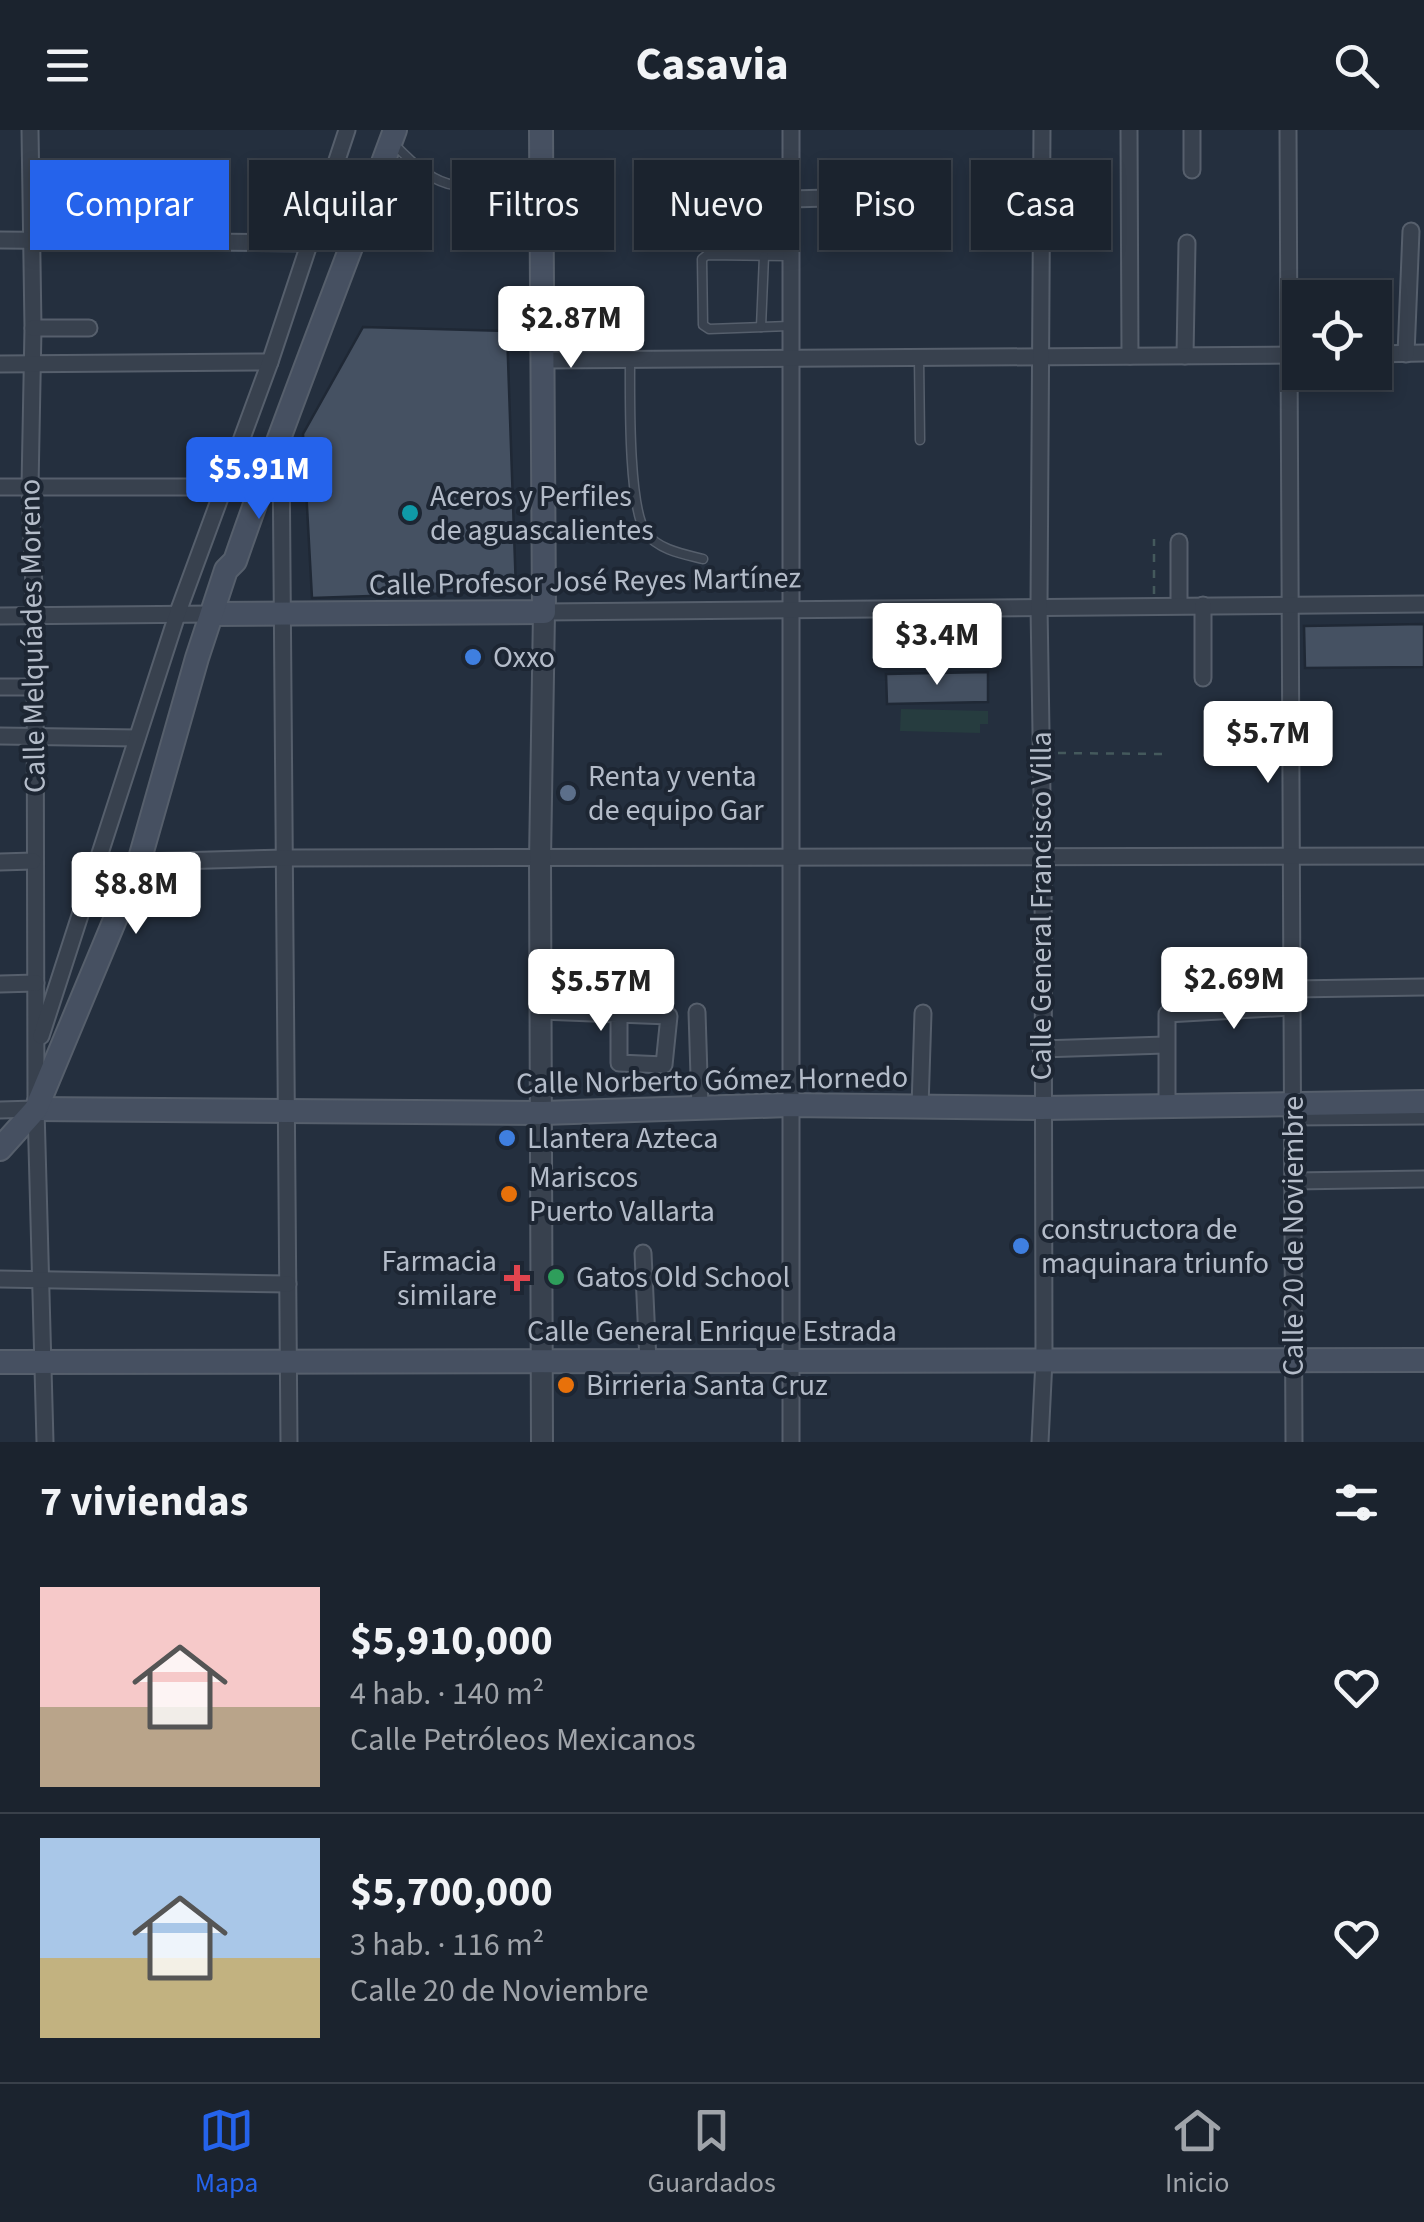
<!DOCTYPE html>
<html lang="es">
<head>
<meta charset="utf-8">
<style>
	body { margin:0; font-family:"Source Sans 3",sans-serif; background:#242b36; color:#f1f3f6; height:100vh; display:flex; flex-direction:column; font-size:38px; white-space:nowrap }
	* { box-sizing:border-box; margin:0 }
	p { font-size:32px; color:#a0a4aa }
	.icon { flex:none; width:55px; height:55px; fill:none; stroke:currentColor; stroke-width:2; stroke-linecap:round; stroke-linejoin:round }
	.map { position:relative; height:1312px; overflow:hidden }
	.drawer { display:flex; flex-direction:column; background:#1b232e; flex:1 }
	.drawer>* { flex:none }
	.banner { position:absolute; left:30px; top:30px; width:1365px; height:90px; display:flex; gap:20px }
	.fabs { position:absolute; left:1282px; top:150px; display:grid; gap:20px }
	.fabs a { display:grid; place-items:center; width:110px; height:110px; border-radius:0px; background:#1b232e; box-shadow:0 5px 15px #0003,0 0 0 2px #39404a; font-size:50px }
	.price { position:absolute; translate:-50% -85px; padding:0 22px; border-radius:10px; background:#fff; color:#222; font-size:32px; line-height:65px; filter:drop-shadow(0 2px 5px #0008) }
	.price::after { content:''; position:absolute; left:50%; top:60px; width:30px; height:22px; margin-left:-15px; background:inherit; clip-path:polygon(0 0,100% 0,50% 100%) }
	.price.selected { background:#2563eb; color:#fff }
	ul { padding:0; list-style:none }
	li { display:flex; align-items:center; gap:30px; height:250px; padding:0 40px }
	li+li { border-top:2px solid #39404a }
	li span { display:grid; place-items:center; flex:none; width:280px; height:200px; border-radius:0px; color:#555 }
	li>.icon { margin-inline-start:auto }
	span .icon { width:120px; height:120px; fill:#fffc; stroke-width:1 }
	li b { font-size:42px }
	h2 { display:flex; justify-content:space-between; align-items:center; height:120px; padding:0 40px; font-size:42px }
	.chip { padding:0 35px; border-radius:0px; background:#1b232e; box-shadow:0 5px 15px #0003,0 0 0 2px #39404a; font-size:35px; line-height:90px }
	.chip.selected { background:#2563eb; color:#fff }
	header { display:flex; justify-content:space-between; align-items:center; height:130px; padding:0 40px; background:#1b232e; font-size:45px; font-weight:700 }
	.dock { display:flex; justify-content:space-around; align-items:center; height:140px; border-top:2px solid #39404a; background:#1b232e; font-size:28px; color:#a0a4aa }
	.dock a { display:grid; justify-items:center; gap:5px }
	.dock .selected { color:#2563eb }
	.map>svg:first-child { display:block }
	.green { fill:#263c3f }
	.building { fill:#455162; stroke:#1f2835; stroke-width:2.5 }
	.lines { fill:none; stroke-linecap:round; stroke-linejoin:round }
	.service-casing { stroke:#565f6c; stroke-width:11 }
	.minor-casing { stroke:#565f6c; stroke-width:19 }
	.tertiary-casing { stroke:#565f6c; stroke-width:24 }
	.secondary-casing { stroke:#565f6c; stroke-width:26 }
	.path { stroke:#44595c; stroke-width:2.5; stroke-dasharray:8 8; stroke-linecap:butt }
	.service { stroke:#38414e; stroke-width:8 }
	.minor { stroke:#38414e; stroke-width:15 }
	.tertiary { stroke:#38414e; stroke-width:20 }
	.secondary { stroke:#465061; stroke-width:22 }
	.culture-dot { fill:#0f9aa8; stroke:#1d2633; stroke-width:4 }
	.shop-dot { fill:#3f7fe0; stroke:#1d2633; stroke-width:4 }
	.service-dot { fill:#5c6f8a; stroke:#1d2633; stroke-width:4 }
	.food-dot { fill:#e8710a; stroke:#1d2633; stroke-width:4 }
	.leisure-dot { fill:#2e9e5b; stroke:#1d2633; stroke-width:4 }
	.health-dot { fill:#e0444e; stroke:#1d2633; stroke-width:4 }
	.labels { text-anchor:middle; stroke-width:8; stroke-linejoin:round; paint-order:stroke }
	.poi-label { font-size:30px; fill:#b4bcc9; stroke:#1d2633; text-anchor:start }
	.street-label { font-size:30px; fill:#b4bcc9; stroke:#1d2633 }
</style>
</head>
<body>
<header><svg class="icon" aria-label="menu" viewBox="0 0 24 24"><path d="M4 6h16M4 12h16M4 18h16"/></svg>Casavia<svg class="icon" aria-label="search" viewBox="0 0 24 24"><circle cx="10" cy="10" r="6"/><path d="M15 15l6 6"/></svg></header>
<div class="map">
<svg width="1424" height="1312" viewBox="0 0 1424 1312">
	<rect width="100%" height="100%" fill="#242f3e"/>
	<polygon class="green" points="901,579 988,581 988,594 980,594 980,603 900,601"/>
	<g class="building">
		<polygon points="363,197 507,201 516,461 312,468 303,304"/>
		<polygon points="1424,494 1424,537 1305,538 1304,496"/>
		<polygon points="988,542 988,572 887,574 886,544"/>
	</g>
	<g class="lines">
		<g class="service-casing">
			<g id="service">
				<path d="M394,14C450,73 466,59 536,34"/>
				<polyline points="789,196 709,199 703,195 702,129 707,125 790,126"/>
				<polyline points="761,197 764,126"/>
				<polyline points="919,228 920,310"/>
				<path d="M630,229C630,265 628,377 646,403C659,420 683,424 703,429"/>
			</g>
		</g>
		<g class="minor-casing">
			<g id="minor">
				<polyline points="30,0 33,198 30,357 35,485 36,979 45,1312"/>
				<polyline points="791,0 791,1312"/>
				<polyline points="1129,0 1130,226"/>
				<polyline points="1192,0 1192,40"/>
				<polyline points="1288,0 1294,1312"/>
				<polyline points="791,69 939,65"/>
				<polyline points="0,110 310,113"/>
				<polyline points="33,198 89,198"/>
				<polyline points="1375,224 1424,223"/>
				<polyline points="1406,224 1411,101"/>
				<polyline points="1185,226 1187,113"/>
				<polyline points="545,230 1300,225"/>
				<polyline points="0,234 270,232"/>
				<polyline points="281,316 289,1312"/>
				<polyline points="0,357 223,357"/>
				<polyline points="1179,412 1179,475"/>
				<polyline points="544,482 1424,474"/>
				<polyline points="0,486 212,484"/>
				<polyline points="1203,548 1203,475"/>
				<polyline points="0,557 34,557"/>
				<polyline points="0,606 137,608"/>
				<polyline points="0,732 33,731"/>
				<polyline points="139,732 286,728 1424,726"/>
				<polyline points="0,854 36,853"/>
				<polyline points="1292,859 1424,857"/>
				<polyline points="541,881 669,886 664,935 619,933 619,882"/>
				<polyline points="697,882 700,978"/>
				<polyline points="41,906 178,482 270,232 347,0"/>
				<polyline points="1041,919 1165,915"/>
				<polyline points="1167,975 1167,884 1291,877"/>
				<polyline points="920,977 923,883"/>
				<polyline points="0,980 36,979"/>
				<polyline points="1292,987 1424,986"/>
				<polyline points="1293,1051 1424,1049"/>
				<polyline points="643,1123 648,1231"/>
				<polyline points="0,1149 288,1154"/>
				<polyline points="1040,1312 1044,1230 1043,728 1039,476 1042,0"/>
			</g>
		</g>
		<g class="tertiary-casing">
			<polyline id="tertiary" points="542,1312 540,730 544,482"/>
		</g>
		<g class="secondary-casing">
			<g id="secondary">
				<polyline points="212,484 544,482 541,0"/>
				<polyline points="36,979 543,983 789,975 1042,978 1424,972"/>
				<path d="M0,1019L36,979L139,732L197,528L226,440L235,431C285,286 342,144 395,0"/>
				<polyline points="0,1232 1424,1230"/>
			</g>
		</g>
		<g class="path">
			<polyline points="1154,464 1154,409"/>
			<polyline points="1058,623 1163,624"/>
		</g>
		<use href="#service" class="service"/>
		<use href="#minor" class="minor"/>
		<use href="#tertiary" class="tertiary"/>
		<use href="#secondary" class="secondary"/>
	</g>
	<circle class="culture-dot" cx="410" cy="383" r="10"/>
	<g class="shop-dot">
		<circle cx="473" cy="527" r="10"/>
		<circle cx="507" cy="1008" r="10"/>
		<circle cx="1021" cy="1116" r="10"/>
	</g>
	<circle class="service-dot" cx="568" cy="663" r="10"/>
	<g class="food-dot">
		<circle cx="509" cy="1064" r="10"/>
		<circle cx="566" cy="1255" r="10"/>
	</g>
	<circle class="leisure-dot" cx="556" cy="1147" r="10"/>
	<path class="health-dot" d="M512 1133h10v10h10v10h-10v10h-10v-10h-10v-10h10z"/>
	<g class="labels">
		<g class="poi-label">
			<text x="430" y="376">Aceros y Perfiles<tspan x="430" dy="34">de aguascalientes</tspan></text>
			<text x="493" y="537">Oxxo</text>
			<text x="588" y="656">Renta y venta<tspan x="588" dy="34">de equipo Gar</tspan></text>
			<text x="527" y="1018">Llantera Azteca</text>
			<text x="529" y="1057">Mariscos<tspan x="529" dy="34">Puerto Vallarta</tspan></text>
			<text x="1041" y="1109">constructora de<tspan x="1041" dy="34">maquinara triunfo</tspan></text>
			<text x="497" y="1141" text-anchor="end">Farmacia<tspan x="497" dy="34">similare</tspan></text>
			<text x="576" y="1157">Gatos Old School</text>
			<text x="586" y="1265">Birrieria Santa Cruz</text>
		</g>
		<g class="street-label">
			<text transform="translate(585 451) rotate(-1)" y="10">Calle Profesor José Reyes Martínez</text>
			<text transform="translate(32 506) rotate(-91)" y="10">Calle Melquíades Moreno</text>
			<text transform="translate(1041 776) rotate(-90)" y="10">Calle General Francisco Villa</text>
			<text transform="translate(712 950) rotate(-1)" y="10">Calle Norberto Gómez Hornedo</text>
			<text transform="translate(1293 1106) rotate(-90)" y="10">Calle 20 de Noviembre</text>
			<text x="712" y="1211">Calle General Enrique Estrada</text>
		</g>
	</g>
</svg>
<div class="fabs">
<a><svg class="icon" aria-label="locate" viewBox="0 0 24 24"><circle cx="12" cy="12" r="6"/><path d="M12 2v4M12 18v4M2 12h4M18 12h4"/></svg></a>
</div>
<b class="price" style="left:571px;top:241px">$2.87M</b>
<b class="price selected" style="left:259px;top:392px">$5.91M</b>
<b class="price" style="left:937px;top:558px">$3.4M</b>
<b class="price" style="left:1268px;top:656px">$5.7M</b>
<b class="price" style="left:136px;top:807px">$8.8M</b>
<b class="price" style="left:1234px;top:902px">$2.69M</b>
<b class="price" style="left:601px;top:904px">$5.57M</b>
<div class="banner">
<a class="chip selected">Comprar</a>
<a class="chip">Alquilar</a>
<a class="chip">Filtros</a>
<a class="chip">Nuevo</a>
<a class="chip">Piso</a>
<a class="chip">Casa</a>
</div>
</div>
<section class="drawer">
<h2>7 viviendas<svg class="icon" aria-label="filters" viewBox="0 0 24 24"><path d="M4 7h16M4 17h16"/><circle cx="9" cy="7" r="2"/><circle cx="15" cy="17" r="2"/></svg></h2>
<ul>
<li><span style="background:linear-gradient(#f6c9c9 60%,#b9a48a 0)"><svg class="icon" aria-label="home" viewBox="0 0 24 24"><path d="M3 11l9-7 9 7M6 9v11h12V9"/></svg></span><div><b>$5,910,000</b><p>4 hab. · 140 m²</p><p>Calle Petróleos Mexicanos</p></div><svg class="icon" aria-label="heart" viewBox="0 0 24 24"><path d="M12 20l-8-8c-3-5 5-10 8-4 3-6 11-1 8 4z"/></svg></li>
<li><span style="background:linear-gradient(#a9c7e8 60%,#c2b280 0)"><svg class="icon" aria-label="home" viewBox="0 0 24 24"><path d="M3 11l9-7 9 7M6 9v11h12V9"/></svg></span><div><b>$5,700,000</b><p>3 hab. · 116 m²</p><p>Calle 20 de Noviembre</p></div><svg class="icon" aria-label="heart" viewBox="0 0 24 24"><path d="M12 20l-8-8c-3-5 5-10 8-4 3-6 11-1 8 4z"/></svg></li>
</ul>
</section>
<nav class="dock">
<a class="selected"><svg class="icon" aria-label="map" viewBox="0 0 24 24"><path d="M3 6l6-2 6 2 6-2v14l-6 2-6-2-6 2zM9 4v14M15 6v14"/></svg>Mapa</a>
<a><svg class="icon" aria-label="saved" viewBox="0 0 24 24"><path d="M7 4h10v16l-5-4-5 4z"/></svg>Guardados</a>
<a><svg class="icon" aria-label="home" viewBox="0 0 24 24"><path d="M3 11l9-7 9 7M6 9v11h12V9"/></svg>Inicio</a>
</nav>
</body>
</html>
